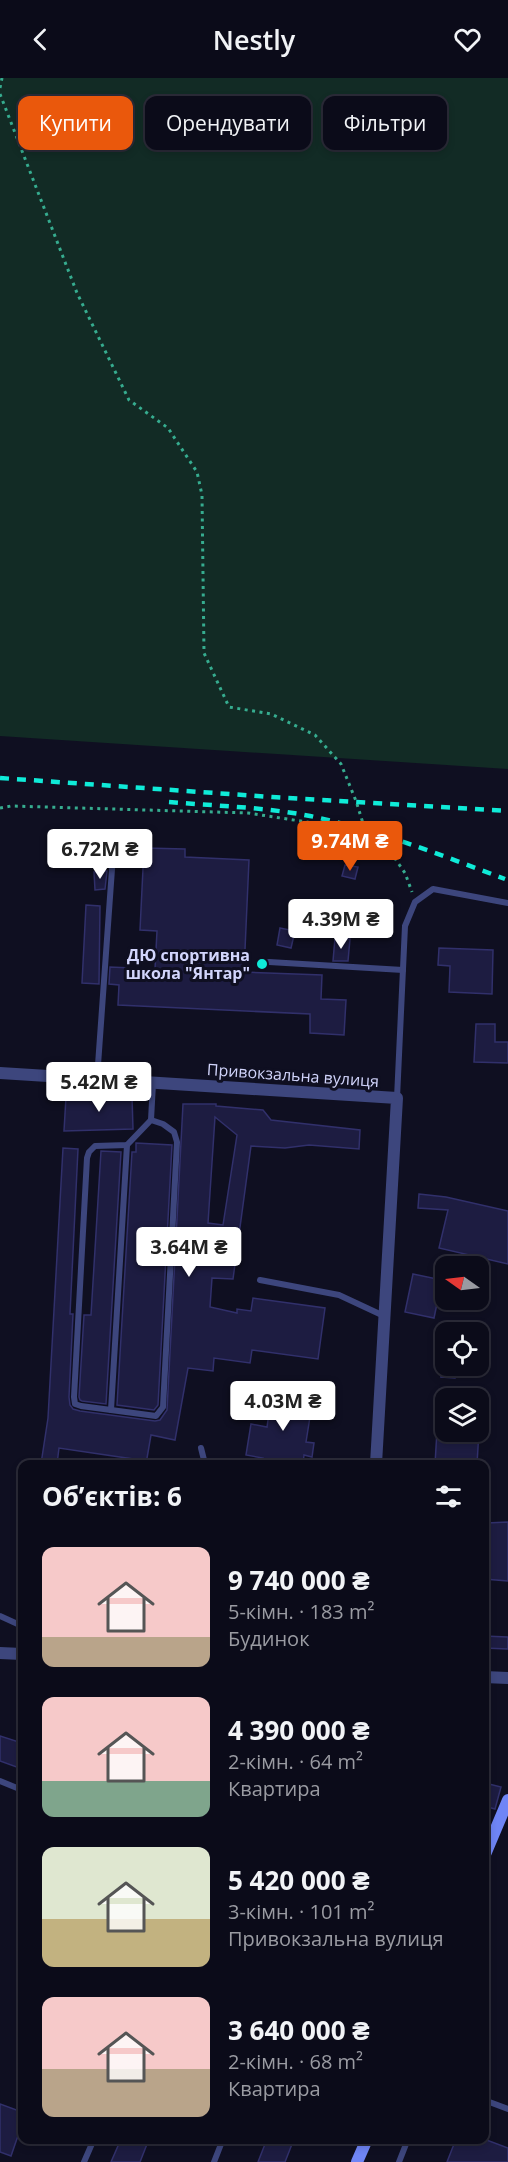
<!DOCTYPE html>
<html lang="uk">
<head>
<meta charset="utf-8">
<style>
	body { margin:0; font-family:"Open Sans",sans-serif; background:#191926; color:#f1f3f6; height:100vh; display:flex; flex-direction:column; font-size:22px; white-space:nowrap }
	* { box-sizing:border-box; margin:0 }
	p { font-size:20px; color:#9a9ba2 }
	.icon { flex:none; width:33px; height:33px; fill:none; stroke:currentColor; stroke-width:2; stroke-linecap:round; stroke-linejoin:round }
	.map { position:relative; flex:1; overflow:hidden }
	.drawer { position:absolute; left:18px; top:1382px; width:471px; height:684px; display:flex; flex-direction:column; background:#0b0b19; border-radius:12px; box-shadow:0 3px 9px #0003,0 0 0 2px #2b2b38 }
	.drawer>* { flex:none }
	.banner { position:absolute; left:18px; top:18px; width:472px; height:54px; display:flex; gap:12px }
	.needle { width:39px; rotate:284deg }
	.fabs { position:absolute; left:435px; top:1178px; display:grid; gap:12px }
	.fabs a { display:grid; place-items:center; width:54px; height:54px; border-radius:12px; background:#0b0b19; box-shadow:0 3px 9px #0003,0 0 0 2px #2b2b38; font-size:30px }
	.price { position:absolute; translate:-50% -51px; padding:0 14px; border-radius:6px; background:#fff; color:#222; font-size:20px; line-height:39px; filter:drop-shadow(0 2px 3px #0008) }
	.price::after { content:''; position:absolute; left:50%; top:36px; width:18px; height:14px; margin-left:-9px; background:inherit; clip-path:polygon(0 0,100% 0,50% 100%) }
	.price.on { background:#ea580c; color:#fff }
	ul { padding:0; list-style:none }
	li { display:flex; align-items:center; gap:18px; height:150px; padding:0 24px }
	li span { display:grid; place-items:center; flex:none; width:168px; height:120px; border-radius:12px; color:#555 }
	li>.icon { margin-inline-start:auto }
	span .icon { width:72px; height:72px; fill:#fffc; stroke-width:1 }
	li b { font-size:26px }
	h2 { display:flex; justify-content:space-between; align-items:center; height:72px; padding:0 24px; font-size:26px }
	.pill { padding:0 21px; border-radius:12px; background:#0b0b19; box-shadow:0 3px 9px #0003,0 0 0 2px #2b2b38; font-size:21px; line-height:54px }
	.pill.on { background:#ea580c; color:#fff }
	header { display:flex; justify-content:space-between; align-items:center; height:78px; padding:0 24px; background:#0b0b19; font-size:27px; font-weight:600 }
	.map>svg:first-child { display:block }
	.green { fill:#122b25 }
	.building { fill:#1d1c41; stroke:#31306b; stroke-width:1.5; fill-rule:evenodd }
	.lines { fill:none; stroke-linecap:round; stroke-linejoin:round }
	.path { stroke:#36ac8f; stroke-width:3; stroke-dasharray:3 4.5; stroke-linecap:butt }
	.lane { stroke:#3d467d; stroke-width:6 }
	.street { stroke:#3d467d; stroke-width:12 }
	.secondary { stroke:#6f85f6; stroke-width:12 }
	.rail { stroke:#0febd8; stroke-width:4.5; stroke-dasharray:9 8; stroke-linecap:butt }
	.poi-dot { fill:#0febd8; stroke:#0f0f21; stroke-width:2 }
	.labels { text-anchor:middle; stroke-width:6; stroke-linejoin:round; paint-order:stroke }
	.poi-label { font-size:16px; font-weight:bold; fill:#d2d5fc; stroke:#0f0f21; text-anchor:end }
	.street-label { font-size:16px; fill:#d2d5fc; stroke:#0f0f21 }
</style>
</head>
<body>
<header><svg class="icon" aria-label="back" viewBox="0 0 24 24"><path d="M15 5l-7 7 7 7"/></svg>Nestly<svg class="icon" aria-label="heart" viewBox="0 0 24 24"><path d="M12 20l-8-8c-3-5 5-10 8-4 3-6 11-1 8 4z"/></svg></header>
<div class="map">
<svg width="508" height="2084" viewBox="0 0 508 2084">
	<rect width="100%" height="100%" fill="#0f0f21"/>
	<polygon class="green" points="0,0 508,0 508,691 0,658"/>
	<g class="building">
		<polygon points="144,770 185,771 185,779 249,782 244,894 322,897 321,921 346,922 344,957 310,955 310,936 118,927 119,907 109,906 110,889 155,891 157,853 140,852"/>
		<polygon points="345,787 358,789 355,801 342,798"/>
		<polygon points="107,793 105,811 95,812 94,794"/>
		<polygon points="86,827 100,828 99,906 82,905"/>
		<polygon points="280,850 295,853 291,870 277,867"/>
		<polygon points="335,860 350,861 348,883 333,883"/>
		<polygon points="439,870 493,872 492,916 449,914 450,888 438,887"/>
		<polygon points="476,946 495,946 495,964 508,964 508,985 474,984"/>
		<polygon points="132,1018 133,1051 64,1053 66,1019"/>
		<path d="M183,1026H216V1028L263,1032L271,1042L360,1052L359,1071L309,1067L285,1070L251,1068L233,1201L212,1200L210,1229L237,1235V1231L251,1233L253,1220L325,1230L318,1281L252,1272L250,1285L214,1280L213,1293L188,1290L175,1362L151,1357L146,1386H132L133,1381L59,1370L57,1386H41L48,1340L63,1070L78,1071L70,1236H73L69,1319L70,1327L73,1331L80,1333L155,1343L160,1342L167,1332ZM215,1039L237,1057L223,1147L208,1145Z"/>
		<polygon points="136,1065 172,1067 158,1327 154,1332 117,1327 132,1074 136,1074"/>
		<polygon points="101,1073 121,1074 106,1326 82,1323 80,1322 79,1319 84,1237 91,1237"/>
		<polygon points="419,1116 446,1119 508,1133 508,1186 439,1170 448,1132 418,1130"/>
		<polygon points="413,1196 442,1202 434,1240 405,1234"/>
		<polygon points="443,1286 456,1287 455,1300 441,1299"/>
		<polygon points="272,1314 313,1320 306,1364 314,1365 312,1379 304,1377 303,1386 262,1386 263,1380 246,1377 251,1346 267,1349"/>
		<polygon points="437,1353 479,1353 477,1386 435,1386"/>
		<polygon points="508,1444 508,1503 484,1501 487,1445"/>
		<polygon points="484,1558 508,1559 508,1571 484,1570"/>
		<polygon points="0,1658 22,1665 22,1691 0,1683"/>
		<polygon points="489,1706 501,1709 495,1731 484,1728"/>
		<polygon points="0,2026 22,2034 22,2046 11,2078 0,2074"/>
		<polygon points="121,2061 149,2061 140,2084 111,2084"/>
		<polygon points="267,2061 294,2061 285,2084 258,2084"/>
		<polygon points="456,2061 484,2061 508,2070 508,2084 447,2084"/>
	</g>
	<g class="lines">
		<g class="path">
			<polyline points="0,10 2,0"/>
			<polyline points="0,16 77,215 129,322 168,350 197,394 202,417 204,575 229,629 271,636 315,657 341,686 356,723 368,761"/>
			<polyline points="0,730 11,728 248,735 333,748 389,772 405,795 412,814"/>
		</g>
		<g class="lane">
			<polyline points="269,884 403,892"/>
			<polyline points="97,1001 114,763"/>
			<polyline points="397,1020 405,848 415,824 433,811 508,825"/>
			<polygon points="151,1042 163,1046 174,1054 177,1064 163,1329 156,1338 81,1328 75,1326 74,1319 87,1080 89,1074 95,1068 127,1067"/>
			<polyline points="151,1042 153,1005"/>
			<polyline points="260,1202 339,1217 384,1238"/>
			<polyline points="111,1332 127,1067"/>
			<polyline points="201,1370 205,1386"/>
			<polyline points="0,1538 22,1548"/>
			<polyline points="0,1703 22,1712"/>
			<polyline points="484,2022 508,2031"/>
			<polyline points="84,2084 94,2061"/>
			<polyline points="214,2084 223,2061"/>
			<polyline points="399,2084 408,2061"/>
		</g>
		<g class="street">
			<polyline points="0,995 397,1020 376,1386"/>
			<polyline points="0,1575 22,1576"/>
			<polyline points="484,1599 508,1600"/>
		</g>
		<g class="secondary">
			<polyline points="484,1779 508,1722"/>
			<polyline points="357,2084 367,2061"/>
		</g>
		<g class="rail">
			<polyline points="0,700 272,719 508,733"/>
			<path d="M169,724C216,728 264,729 310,738C377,752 441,777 505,801"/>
		</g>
	</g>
	<circle class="poi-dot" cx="262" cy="886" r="6"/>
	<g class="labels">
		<g class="poi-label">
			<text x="250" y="883">ДЮ спортивна<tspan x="250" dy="18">школа "Янтар"</tspan></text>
		</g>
		<g class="street-label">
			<text transform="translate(293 997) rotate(4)" y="6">Привокзальна вулиця</text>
		</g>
	</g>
</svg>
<div class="fabs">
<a><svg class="needle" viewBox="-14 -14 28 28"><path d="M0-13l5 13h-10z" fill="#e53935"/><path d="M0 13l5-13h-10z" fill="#9a9ba2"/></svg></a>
<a><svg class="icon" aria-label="locate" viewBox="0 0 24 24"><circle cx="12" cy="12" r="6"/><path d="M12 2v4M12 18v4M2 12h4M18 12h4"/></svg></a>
<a><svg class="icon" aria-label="layers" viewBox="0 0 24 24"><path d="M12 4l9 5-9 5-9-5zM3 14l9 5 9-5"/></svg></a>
</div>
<b class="price on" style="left:350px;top:794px">9.74M ₴</b>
<b class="price" style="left:100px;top:802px">6.72M ₴</b>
<b class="price" style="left:341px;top:872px">4.39M ₴</b>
<b class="price" style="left:99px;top:1035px">5.42M ₴</b>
<b class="price" style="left:189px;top:1200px">3.64M ₴</b>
<b class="price" style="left:283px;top:1354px">4.03M ₴</b>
<div class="banner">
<a class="pill on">Купити</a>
<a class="pill">Орендувати</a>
<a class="pill">Фільтри</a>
</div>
<section class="drawer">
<h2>Об’єктів: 6<svg class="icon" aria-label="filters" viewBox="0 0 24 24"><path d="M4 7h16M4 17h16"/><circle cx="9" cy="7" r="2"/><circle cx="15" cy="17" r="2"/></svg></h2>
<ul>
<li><span style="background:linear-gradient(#f6c9c9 75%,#b9a48a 0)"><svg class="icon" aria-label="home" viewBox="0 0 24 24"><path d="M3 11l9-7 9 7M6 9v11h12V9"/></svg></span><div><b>9 740 000 ₴</b><p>5-кімн. · 183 m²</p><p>Будинок</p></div></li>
<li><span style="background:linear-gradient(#f6c9c9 70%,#7fa58c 0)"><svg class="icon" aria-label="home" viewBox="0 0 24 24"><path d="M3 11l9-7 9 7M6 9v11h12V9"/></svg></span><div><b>4 390 000 ₴</b><p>2-кімн. · 64 m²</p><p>Квартира</p></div></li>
<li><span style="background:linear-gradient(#dfe7d0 60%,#c2b280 0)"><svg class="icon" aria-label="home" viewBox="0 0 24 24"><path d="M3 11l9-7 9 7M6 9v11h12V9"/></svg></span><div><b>5 420 000 ₴</b><p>3-кімн. · 101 m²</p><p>Привокзальна вулиця</p></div></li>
<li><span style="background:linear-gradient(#f6c9c9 60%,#b9a48a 0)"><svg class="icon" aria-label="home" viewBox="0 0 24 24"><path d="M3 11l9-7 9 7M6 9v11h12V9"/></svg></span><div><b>3 640 000 ₴</b><p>2-кімн. · 68 m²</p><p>Квартира</p></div></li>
</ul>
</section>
</div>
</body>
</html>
